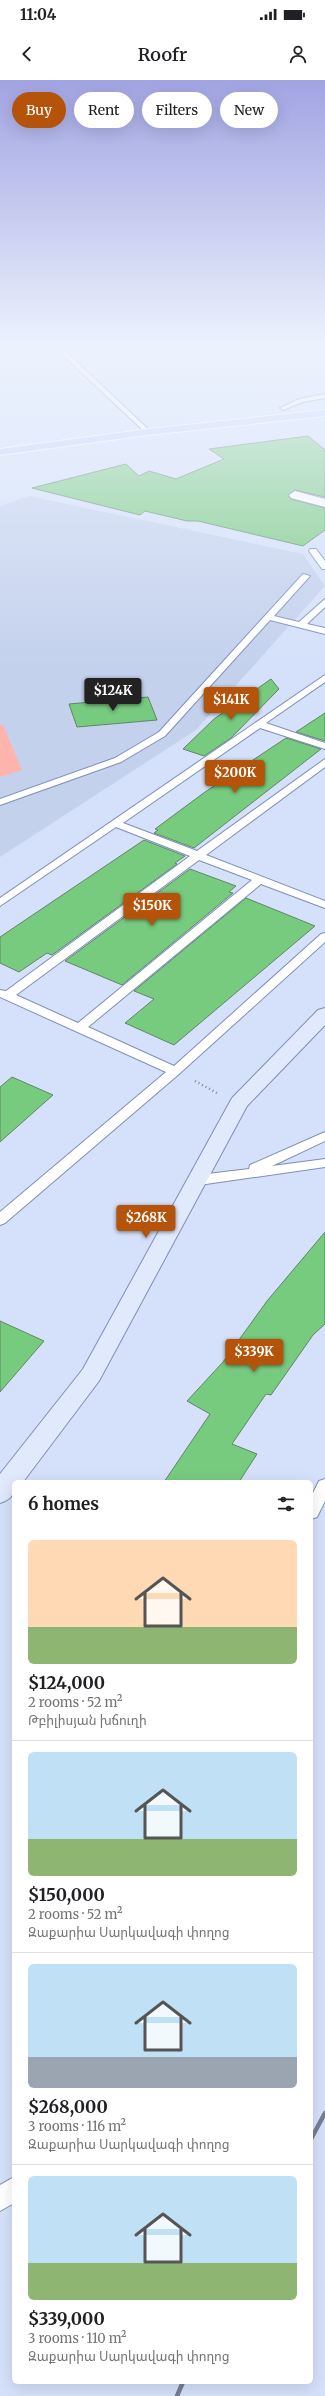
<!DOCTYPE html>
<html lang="en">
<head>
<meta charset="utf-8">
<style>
	body { margin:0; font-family:Merriweather,"Noto Sans Armenian",serif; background:#f6f6f6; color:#202124; height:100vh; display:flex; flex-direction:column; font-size:15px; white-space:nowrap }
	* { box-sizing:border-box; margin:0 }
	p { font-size:13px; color:#757577 }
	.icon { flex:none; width:22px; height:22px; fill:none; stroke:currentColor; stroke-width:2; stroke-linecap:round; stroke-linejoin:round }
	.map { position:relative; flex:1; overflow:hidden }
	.drawer { position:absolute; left:12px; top:1400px; width:301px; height:904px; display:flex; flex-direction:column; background:#fff; border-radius:6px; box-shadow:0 4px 16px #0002 }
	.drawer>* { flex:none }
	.hud { position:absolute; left:12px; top:12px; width:301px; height:36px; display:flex; gap:8px }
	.price { position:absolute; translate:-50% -34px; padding:0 9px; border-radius:4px; background:#b45309; color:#fff; font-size:13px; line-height:26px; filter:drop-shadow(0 1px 2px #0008) }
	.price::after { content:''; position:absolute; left:50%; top:24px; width:12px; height:9px; margin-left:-6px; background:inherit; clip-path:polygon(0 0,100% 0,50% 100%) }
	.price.on { background:#222; color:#fff }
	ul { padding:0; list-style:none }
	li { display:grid; align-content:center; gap:8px; height:212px; padding:0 16px }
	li+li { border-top:1px solid #e0e0e0 }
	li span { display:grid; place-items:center; height:124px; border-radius:6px; color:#555 }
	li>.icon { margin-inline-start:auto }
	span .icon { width:72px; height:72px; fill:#fffc; stroke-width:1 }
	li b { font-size:17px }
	h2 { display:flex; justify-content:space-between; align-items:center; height:48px; padding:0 16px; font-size:17px }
	.tag { padding:0 14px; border-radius:18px; background:#fff; box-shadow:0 4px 16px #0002; font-size:14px; line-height:36px }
	.tag.on { background:#b45309; color:#fff }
	.status { display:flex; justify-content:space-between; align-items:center; height:28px; padding:0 20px; background:#fff; direction:ltr }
	.status svg { height:11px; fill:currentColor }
	header { display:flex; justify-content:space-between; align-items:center; height:52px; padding:0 16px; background:#fff; font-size:18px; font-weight:600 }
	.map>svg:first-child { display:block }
	.built { fill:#c4d1ed }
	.green { fill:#feb4ac }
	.building { fill:#77cb7f; stroke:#628565 }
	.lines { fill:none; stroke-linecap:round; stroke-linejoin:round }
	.lane-casing { stroke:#7e8fb6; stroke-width:2 }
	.street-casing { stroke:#7e8fb6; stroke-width:2 }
	.secondary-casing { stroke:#7e8fb6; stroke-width:2 }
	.primary-casing { stroke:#fff; stroke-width:2 }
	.path { stroke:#80899d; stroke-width:2.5; stroke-dasharray:1 3; stroke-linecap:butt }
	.lane { fill:#fff; fill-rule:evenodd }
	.street { fill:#fff; fill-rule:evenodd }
	.secondary { fill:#e1e9fc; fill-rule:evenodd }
	.primary { fill:#c4d3f8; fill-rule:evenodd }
	.rail { stroke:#767e92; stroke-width:4.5 }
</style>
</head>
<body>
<div class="status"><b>11:04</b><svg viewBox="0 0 49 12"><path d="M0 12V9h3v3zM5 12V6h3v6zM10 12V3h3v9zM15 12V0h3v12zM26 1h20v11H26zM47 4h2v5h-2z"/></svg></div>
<header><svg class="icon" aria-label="back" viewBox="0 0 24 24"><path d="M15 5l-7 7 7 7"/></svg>Roofr<svg class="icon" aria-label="person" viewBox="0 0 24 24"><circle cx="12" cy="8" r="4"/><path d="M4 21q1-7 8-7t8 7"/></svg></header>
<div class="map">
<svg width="325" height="2316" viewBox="0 0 325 2316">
	<rect width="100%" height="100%" fill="#d5e1fa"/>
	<polygon class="built" points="29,416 303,474 325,506 196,650 0,777 0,426"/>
	<polygon class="green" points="0,645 3,645 22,690 0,697"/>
	<g class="building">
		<polygon points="308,356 325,370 325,417 295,410 288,415 291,419 325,428 325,450 303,466 198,441 187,441 145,431 140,435 32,408 126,384 139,396 149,391 176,399 224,379 209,369"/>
		<polygon points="271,599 279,609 231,658 204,676 183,669 214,639"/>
		<polygon points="148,617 157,640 77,647 69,624"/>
		<polygon points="325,633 325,661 296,652"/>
		<polygon points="286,658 321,669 194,768 154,753 158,750 155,749 205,712"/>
		<polygon points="144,760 185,776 175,783 177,784 52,875 47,873 19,892 0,883 0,857"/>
		<polygon points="190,789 236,806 229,812 233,813 122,905 65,881"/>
		<polygon points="246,818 315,846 174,965 125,943 154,919 134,911"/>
		<polygon points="12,997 53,1015 0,1062 0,1007"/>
		<polygon points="325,1152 325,1244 313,1255 271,1315 266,1314 232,1364 257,1374 239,1402 164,1402 210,1334 187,1321 223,1282 267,1221"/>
		<polygon points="0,1241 44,1261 0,1312"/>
	</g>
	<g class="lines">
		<g class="lane-casing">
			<g id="lane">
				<polygon points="51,264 58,264 150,351 150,353 146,353"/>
				<polygon points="325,314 325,318 303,322 283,330 280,328 299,319"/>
				<polygon points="310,469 316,469 325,481 325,489 322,489 309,471"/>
				<polygon points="303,494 310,496 274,536 299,542 325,519 325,527 307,544 325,548 325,554 270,540 165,656 121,682 0,725 0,719 115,678 159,652"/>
				<path d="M325,595V602L266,643L325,663V669L260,648L123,743L197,771L325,679V687L206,775L325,821V828L261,804L88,947L174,986L321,854L325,853V862L179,994L5,1143L0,1145V1132L166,992L0,917V910L6,911L190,776L116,747L0,826V818ZM199,780L252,800L78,943L16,915Z"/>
				<polygon points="325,1052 325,1061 272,1086 325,1079 325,1087 199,1105 192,1100 199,1095 249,1089 250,1085"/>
				<polygon points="325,1399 325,1421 317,1437 311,1439 311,1417 319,1401"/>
				<polygon points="14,2097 14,2123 0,2131 0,2105"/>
			</g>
		</g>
		<g class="street-casing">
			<polygon id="street" points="295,411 325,419 325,427 291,418 289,415"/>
		</g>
		<g class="secondary-casing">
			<path id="secondary" d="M325,928V945L247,1026L99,1301L23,1402H14C14,1415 12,1419 0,1423V1394L83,1289L232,1018L318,930Z"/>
		</g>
		<g class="primary-casing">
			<polygon id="primary" points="325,330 325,336 148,355 0,375 0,369 148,349"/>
		</g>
		<polyline class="path" points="195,1001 217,1013"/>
		<use href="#lane" class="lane"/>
		<use href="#street" class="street"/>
		<use href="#secondary" class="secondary"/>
		<use href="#primary" class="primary"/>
		<g class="rail">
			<polyline points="311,2059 325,2033"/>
			<polyline points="177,2316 183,2302"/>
		</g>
	</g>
	<linearGradient id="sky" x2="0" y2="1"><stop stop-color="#a1a4e2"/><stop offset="0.45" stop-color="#ecf2fd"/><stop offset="1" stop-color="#ecf2fd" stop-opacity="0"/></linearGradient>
	<rect width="325" height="588" fill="url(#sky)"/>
</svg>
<b class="price on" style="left:113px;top:632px">$124K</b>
<b class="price" style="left:231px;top:641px">$141K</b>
<b class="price" style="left:235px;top:714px">$200K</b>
<b class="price" style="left:152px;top:847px">$150K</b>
<b class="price" style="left:146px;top:1159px">$268K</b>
<b class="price" style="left:254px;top:1293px">$339K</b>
<div class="hud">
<a class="tag on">Buy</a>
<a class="tag">Rent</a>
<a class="tag">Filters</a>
<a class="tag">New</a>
</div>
<section class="drawer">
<h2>6 homes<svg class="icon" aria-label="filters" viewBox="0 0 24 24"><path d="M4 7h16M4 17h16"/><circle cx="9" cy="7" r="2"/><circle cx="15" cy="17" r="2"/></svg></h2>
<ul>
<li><span style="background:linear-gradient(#ffd9b3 70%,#8fb573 0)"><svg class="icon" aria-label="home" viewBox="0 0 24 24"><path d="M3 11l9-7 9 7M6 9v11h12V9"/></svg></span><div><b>$124,000</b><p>2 rooms · 52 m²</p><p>Թբիլիսյան խճուղի</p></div></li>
<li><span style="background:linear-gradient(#bfe0f5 70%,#8fb573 0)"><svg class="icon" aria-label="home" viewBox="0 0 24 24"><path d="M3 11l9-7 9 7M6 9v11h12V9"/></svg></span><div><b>$150,000</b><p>2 rooms · 52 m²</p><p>Զաքարիա Սարկավագի փողոց</p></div></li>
<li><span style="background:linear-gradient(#bfe0f5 75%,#9aa5b1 0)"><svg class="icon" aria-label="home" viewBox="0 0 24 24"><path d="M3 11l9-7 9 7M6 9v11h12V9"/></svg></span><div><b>$268,000</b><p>3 rooms · 116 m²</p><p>Զաքարիա Սարկավագի փողոց</p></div></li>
<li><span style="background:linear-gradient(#bfe0f5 70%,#8fb573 0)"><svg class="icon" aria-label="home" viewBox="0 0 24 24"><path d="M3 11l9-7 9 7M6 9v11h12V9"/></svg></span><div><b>$339,000</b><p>3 rooms · 110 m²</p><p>Զաքարիա Սարկավագի փողոց</p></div></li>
</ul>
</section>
</div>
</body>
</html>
